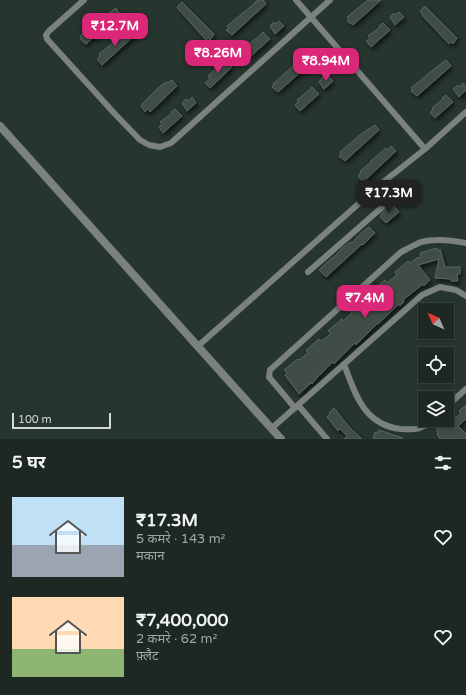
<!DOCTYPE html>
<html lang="hi">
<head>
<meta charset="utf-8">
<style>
	body { margin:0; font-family:"Varela Round","Noto Sans Devanagari",sans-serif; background:#2a3430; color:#f1f3f6; height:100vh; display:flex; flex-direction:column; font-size:15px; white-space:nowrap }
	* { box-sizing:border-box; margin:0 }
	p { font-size:13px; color:#a0a6a6 }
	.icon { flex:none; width:22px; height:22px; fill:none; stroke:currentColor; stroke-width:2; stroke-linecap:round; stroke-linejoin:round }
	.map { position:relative; height:439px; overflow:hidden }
	.details { display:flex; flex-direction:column; background:#1d2823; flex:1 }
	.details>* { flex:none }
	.needle { width:26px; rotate:315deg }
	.buttons { position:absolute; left:418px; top:303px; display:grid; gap:8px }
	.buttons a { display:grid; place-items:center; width:36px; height:36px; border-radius:0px; background:#1d2823; box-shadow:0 2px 6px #0003,0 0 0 1px #3b4441; font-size:20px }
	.scale { position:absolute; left:12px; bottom:10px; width:99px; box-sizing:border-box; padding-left:4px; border:2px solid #d1dad5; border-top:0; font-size:11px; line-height:14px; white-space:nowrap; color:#d1dad5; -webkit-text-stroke:3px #27352f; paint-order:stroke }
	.price { position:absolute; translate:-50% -34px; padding:0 9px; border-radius:8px; background:#db2777; color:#fff; font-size:13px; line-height:26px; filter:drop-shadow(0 1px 2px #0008) }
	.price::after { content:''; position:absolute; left:50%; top:24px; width:12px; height:9px; margin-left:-6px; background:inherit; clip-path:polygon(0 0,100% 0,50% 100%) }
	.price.on { background:#222; color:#fff }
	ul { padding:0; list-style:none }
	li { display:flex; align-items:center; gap:12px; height:100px; padding:0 12px }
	li span { display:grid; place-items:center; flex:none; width:112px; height:80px; border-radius:0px; color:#555 }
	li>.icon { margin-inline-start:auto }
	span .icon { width:48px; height:48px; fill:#fffc; stroke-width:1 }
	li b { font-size:17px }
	h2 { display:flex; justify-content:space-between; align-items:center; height:48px; padding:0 12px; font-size:17px }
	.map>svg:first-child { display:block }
	.building { fill:#3f4e47; stroke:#576760; filter:url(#shadow) }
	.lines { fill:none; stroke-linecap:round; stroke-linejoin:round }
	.minor { stroke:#7a817e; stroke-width:6 }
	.tertiary { stroke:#7a817e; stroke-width:8 }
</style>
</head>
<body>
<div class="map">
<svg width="466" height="439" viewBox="0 0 466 439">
	<defs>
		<filter id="shadow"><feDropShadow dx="2" dy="3" stdDeviation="2" flood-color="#0009"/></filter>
	</defs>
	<rect width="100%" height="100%" fill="#27352f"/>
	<g class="building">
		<polygon points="258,0 263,0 266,4 232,35 226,30 229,28 227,26 255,3 255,2"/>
		<polygon points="368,0 381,0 353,25 347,21 349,19 347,17"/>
		<polygon points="182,2 214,34 210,40 208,38 206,40 179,10 177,7"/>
		<polygon points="425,6 457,38 453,44 451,42 449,44 422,15 422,14 420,11"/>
		<polygon points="116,8 120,14 86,44 80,39 82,38 80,36 102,18"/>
		<polygon points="399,12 404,17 395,25 390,17 394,13 396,15"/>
		<polygon points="279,21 284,26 275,34 270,26 274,22 276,24"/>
		<polygon points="383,23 390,30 371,47 366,41 370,38 368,36 380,27 379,26"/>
		<polygon points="130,30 135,35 102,65 97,59 100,56 99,54 110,45 125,31 127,33"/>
		<polygon points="263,32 270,39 251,56 246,50 249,47 248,45 259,36"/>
		<polygon points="308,56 312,62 278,92 272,87 274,86 273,84 294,65"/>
		<polygon points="446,60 451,66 417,96 411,91 413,90 411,88 428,74"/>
		<polygon points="228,61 232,67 210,88 205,83 210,79 208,76 223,62 225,64"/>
		<polygon points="328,76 333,81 324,89 319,82 323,77 325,79"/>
		<polygon points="172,80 177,86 150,112 148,109 145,112 141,106 142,105 142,104 159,87 166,82 167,83"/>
		<polygon points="463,83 466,87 466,90 459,97 453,89 458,85 460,87"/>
		<polygon points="312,87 319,94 300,111 295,105 298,102 297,100 308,91"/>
		<polygon points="446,95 453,102 435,118 430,113 433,109 432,108 443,99 442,98"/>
		<polygon points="192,97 196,103 187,111 182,103 186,99 188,101"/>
		<polygon points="175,109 182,116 163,133 159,127 162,124 160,122 172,113 171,112"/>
		<polygon points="375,125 379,130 345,161 339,156 341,154 340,152 361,134"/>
		<polygon points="391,146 396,151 363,182 358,176 361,172 360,171 371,162 371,161 386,148 388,150"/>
		<polygon points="393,205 399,212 386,223 380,217 384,211"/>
		<polygon points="369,227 375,233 363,245 362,244 326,277 319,270 324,265 336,255 342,248 351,242 352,243 361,233"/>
		<polygon points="437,248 438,251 440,251 440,249 445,267 460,267 460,274 457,274 458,281 451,281 451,279 435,278 439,259 418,265 430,280 424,286 423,284 403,300 404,301 400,306 399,304 378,324 378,323 356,345 355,343 334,364 333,362 316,379 312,384 311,383 299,394 285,375 287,373 284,370 298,359 299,360 308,353 306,350 319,339 321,341 326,338 331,333 328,331 342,319 343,321 352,313 350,310 364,299 366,301 374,294 372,291 385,280 387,283 397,275 395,272 408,261 410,263 417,258 421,257 420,253"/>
		<polygon points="466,405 466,419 458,426 466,434 466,439 440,439 437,434 438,433 436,430 450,419 452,421 461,413 459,411"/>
		<polygon points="334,408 351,429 362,439 344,439 347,436 340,429 338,431 327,417 330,414 329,413"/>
		<polygon points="379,430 403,438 403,439 373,439 375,432 377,433"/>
	</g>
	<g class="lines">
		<g class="minor">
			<polyline points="84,0 49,31 46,35 47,39 114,113 140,140 149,145 160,147 171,143 330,0"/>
			<polyline points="296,0 425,149"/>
			<polyline points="308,272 395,196 382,183"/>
			<polyline points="198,346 382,183 425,149 466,112"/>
			<path d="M344,364C355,394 364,425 401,429C416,430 421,430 432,420"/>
			<polyline points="298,405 327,439"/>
			<polyline points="447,406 466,389"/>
			<path d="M295,408L269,377L270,370L401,252C407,249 414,245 421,242C436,238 451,240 466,243"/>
			<polyline points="272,428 422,295 440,287 456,290 466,296"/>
		</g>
		<polyline class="tertiary" points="0,126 281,439"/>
	</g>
</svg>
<div class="buttons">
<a><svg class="needle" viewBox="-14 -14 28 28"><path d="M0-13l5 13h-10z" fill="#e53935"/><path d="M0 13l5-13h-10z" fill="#a0a6a6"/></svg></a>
<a><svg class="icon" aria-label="locate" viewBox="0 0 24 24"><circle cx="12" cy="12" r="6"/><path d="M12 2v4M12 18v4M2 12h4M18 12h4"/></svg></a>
<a><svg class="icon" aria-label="layers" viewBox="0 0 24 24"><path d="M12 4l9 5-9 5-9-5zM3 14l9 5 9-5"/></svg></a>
</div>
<div class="scale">100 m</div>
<b class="price" style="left:115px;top:47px">₹12.7M</b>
<b class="price" style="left:218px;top:74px">₹8.26M</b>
<b class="price" style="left:326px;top:82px">₹8.94M</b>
<b class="price on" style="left:389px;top:214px">₹17.3M</b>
<b class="price" style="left:365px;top:319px">₹7.4M</b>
</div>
<section class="details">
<h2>5 घर<svg class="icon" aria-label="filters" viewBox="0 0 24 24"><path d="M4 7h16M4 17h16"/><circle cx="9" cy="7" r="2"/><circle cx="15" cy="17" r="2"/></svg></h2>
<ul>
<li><span style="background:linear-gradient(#bfe0f5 60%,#9aa5b1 0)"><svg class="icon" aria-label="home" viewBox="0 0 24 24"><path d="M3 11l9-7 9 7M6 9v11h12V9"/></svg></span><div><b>₹17.3M</b><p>5 कमरे · 143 m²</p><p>मकान</p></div><svg class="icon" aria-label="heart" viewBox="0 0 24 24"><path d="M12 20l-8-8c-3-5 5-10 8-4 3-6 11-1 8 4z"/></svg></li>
<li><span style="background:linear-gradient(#ffd9b3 65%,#8fb573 0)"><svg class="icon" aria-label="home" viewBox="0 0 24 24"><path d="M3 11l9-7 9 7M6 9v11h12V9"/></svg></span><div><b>₹7,400,000</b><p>2 कमरे · 62 m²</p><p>फ़्लैट</p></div><svg class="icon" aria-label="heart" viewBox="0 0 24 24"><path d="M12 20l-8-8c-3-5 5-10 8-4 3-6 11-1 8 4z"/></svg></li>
</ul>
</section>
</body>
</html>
